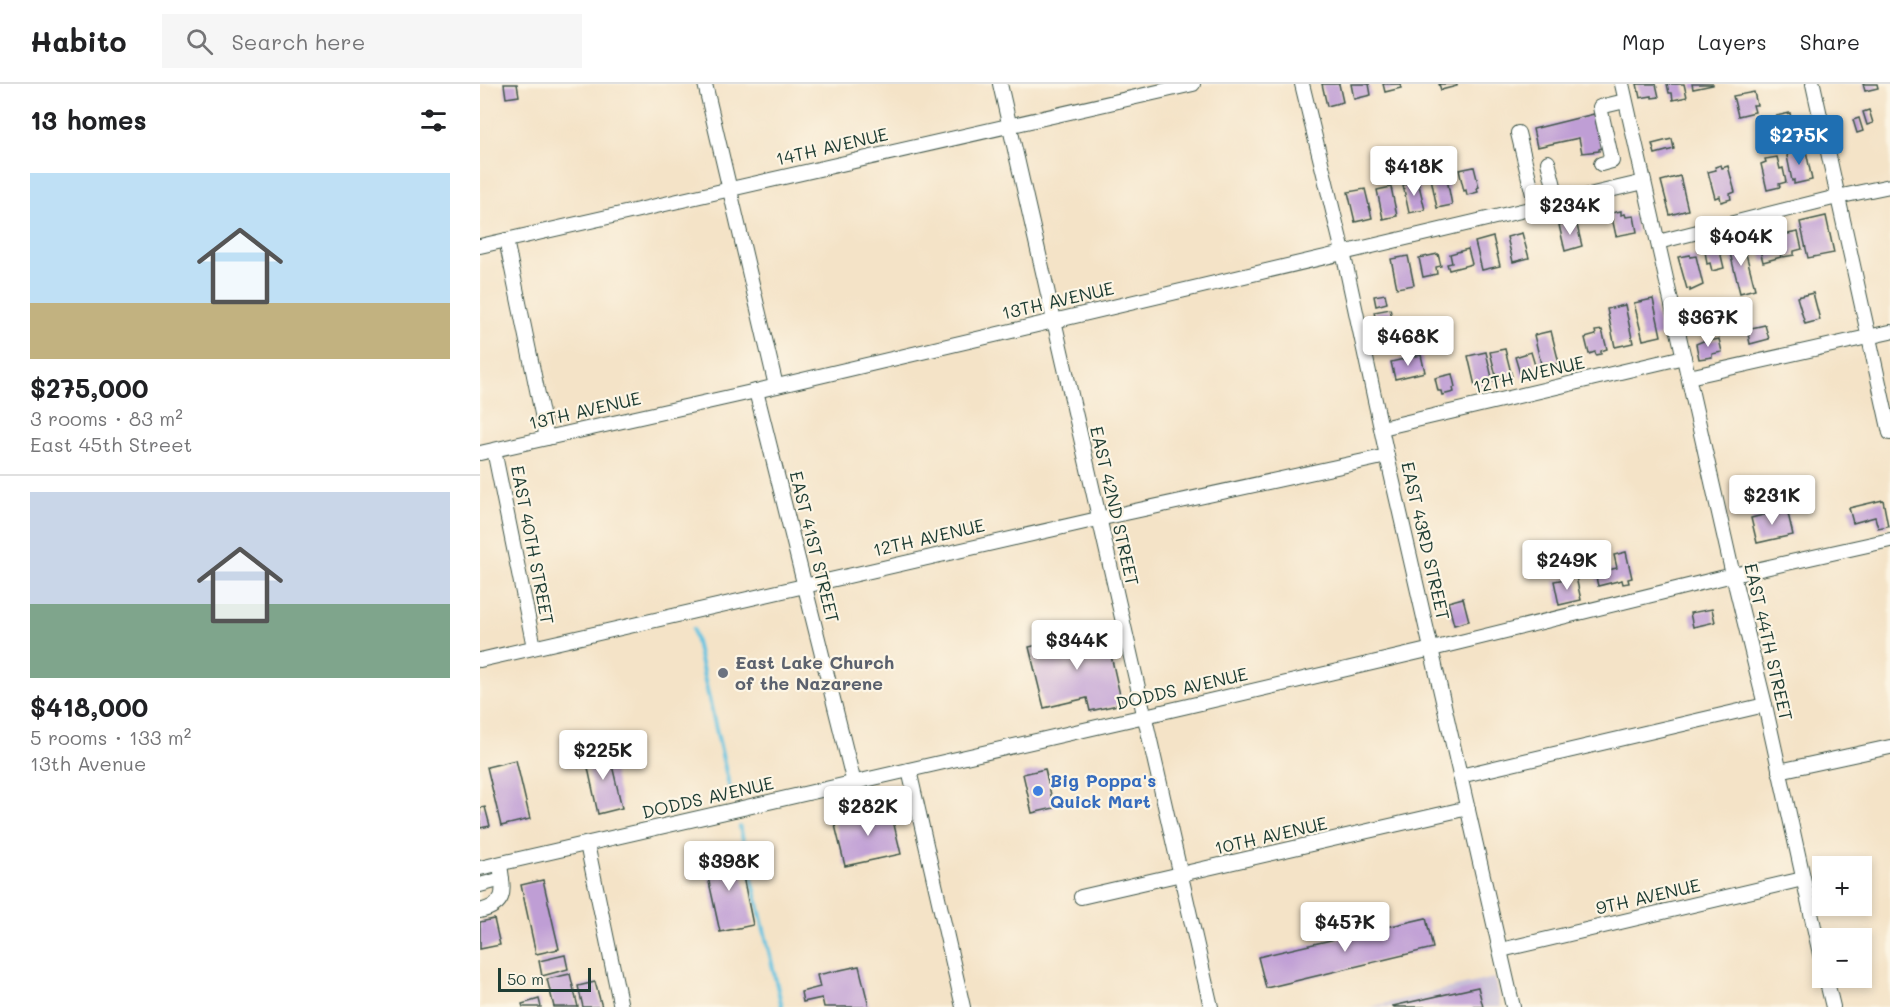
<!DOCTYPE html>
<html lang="en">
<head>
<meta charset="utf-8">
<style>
	body { margin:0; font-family:Mali,sans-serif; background:#f6f6f6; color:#202124; height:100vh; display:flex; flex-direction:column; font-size:22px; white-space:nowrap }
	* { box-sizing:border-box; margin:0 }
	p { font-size:20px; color:#757577 }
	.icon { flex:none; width:33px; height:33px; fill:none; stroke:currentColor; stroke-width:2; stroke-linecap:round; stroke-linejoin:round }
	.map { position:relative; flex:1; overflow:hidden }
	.side { display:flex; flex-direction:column; background:#fff; width:480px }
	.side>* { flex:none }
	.buttons { position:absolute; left:1332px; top:772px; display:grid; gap:12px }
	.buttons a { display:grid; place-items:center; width:60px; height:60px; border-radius:0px; background:#fff; box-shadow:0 3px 9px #0003; font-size:30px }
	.scale { position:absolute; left:18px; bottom:15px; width:93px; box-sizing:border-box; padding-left:6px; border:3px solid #1f3d34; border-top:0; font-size:16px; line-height:21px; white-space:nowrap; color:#1f3d34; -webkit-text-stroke:4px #fcf5e5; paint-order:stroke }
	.price { position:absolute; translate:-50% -51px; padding:0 14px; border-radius:6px; background:#fff; color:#222; font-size:20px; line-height:39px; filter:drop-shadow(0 2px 3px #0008) }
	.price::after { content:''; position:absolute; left:50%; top:36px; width:18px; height:14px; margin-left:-9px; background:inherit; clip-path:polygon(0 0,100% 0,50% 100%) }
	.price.active { background:#1f6fb2; color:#fff }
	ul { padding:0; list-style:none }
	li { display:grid; align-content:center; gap:12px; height:318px; padding:0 30px }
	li+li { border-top:2px solid #e0e0e0 }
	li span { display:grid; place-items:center; height:186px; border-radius:0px; color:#555 }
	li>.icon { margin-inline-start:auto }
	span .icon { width:108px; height:108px; fill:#fffc; stroke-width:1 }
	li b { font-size:26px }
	h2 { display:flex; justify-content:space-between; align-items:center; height:72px; padding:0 30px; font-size:26px }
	header { display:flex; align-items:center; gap:36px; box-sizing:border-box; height:84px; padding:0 30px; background:#fff; border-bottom:2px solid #e0e0e0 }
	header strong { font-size:28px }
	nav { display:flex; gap:33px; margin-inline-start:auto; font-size:21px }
	.search { width:420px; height:54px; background:#f6f6f6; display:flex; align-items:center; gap:15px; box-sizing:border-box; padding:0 21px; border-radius:0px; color:#757577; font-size:22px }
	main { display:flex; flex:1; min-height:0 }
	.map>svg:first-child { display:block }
	.industrial { fill:#c8bfd8 }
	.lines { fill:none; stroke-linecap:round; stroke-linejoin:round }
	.stream { stroke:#63c3e1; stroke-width:4 }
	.building { fill:#bf9ed5 }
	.minor-casing { stroke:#3f564a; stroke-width:16 }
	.minor { stroke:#fff; stroke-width:14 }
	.worship-dot { fill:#6b7280; stroke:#fcf5e5; stroke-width:2 }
	.shop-dot { fill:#3f7fe0; stroke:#fcf5e5; stroke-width:2 }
	.labels { text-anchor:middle; stroke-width:4.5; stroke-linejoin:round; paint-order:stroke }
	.street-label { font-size:18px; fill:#1f3d34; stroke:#fcf5e5 }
	.worship-label { font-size:18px; font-weight:bold; fill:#5b616d; stroke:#fcf5e5; text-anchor:start }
	.shop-label { font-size:18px; font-weight:bold; fill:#366cbe; stroke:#fcf5e5; text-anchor:start }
</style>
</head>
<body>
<header>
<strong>Habito</strong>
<div class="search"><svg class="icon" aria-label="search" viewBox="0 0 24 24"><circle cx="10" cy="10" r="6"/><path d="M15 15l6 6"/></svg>Search here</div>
<nav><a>Map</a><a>Layers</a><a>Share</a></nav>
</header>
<main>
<section class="side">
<h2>13 homes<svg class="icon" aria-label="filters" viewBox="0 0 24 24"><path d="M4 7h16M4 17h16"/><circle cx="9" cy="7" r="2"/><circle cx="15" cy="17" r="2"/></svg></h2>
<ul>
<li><span style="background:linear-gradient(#bfe0f5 70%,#c2b280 0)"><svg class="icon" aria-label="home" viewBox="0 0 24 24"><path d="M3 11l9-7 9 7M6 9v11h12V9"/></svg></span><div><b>$275,000</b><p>3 rooms · 83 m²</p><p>East 45th Street</p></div></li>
<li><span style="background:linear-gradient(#c9d6e8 60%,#7fa58c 0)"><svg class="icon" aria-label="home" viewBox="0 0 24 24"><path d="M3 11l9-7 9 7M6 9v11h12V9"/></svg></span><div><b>$418,000</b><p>5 rooms · 133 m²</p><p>13th Avenue</p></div></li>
</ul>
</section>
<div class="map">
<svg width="1410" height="923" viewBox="0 0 1410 923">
	<rect width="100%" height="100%" fill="#fcf5e5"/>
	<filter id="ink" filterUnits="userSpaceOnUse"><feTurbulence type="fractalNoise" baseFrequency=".0167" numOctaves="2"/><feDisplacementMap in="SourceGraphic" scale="12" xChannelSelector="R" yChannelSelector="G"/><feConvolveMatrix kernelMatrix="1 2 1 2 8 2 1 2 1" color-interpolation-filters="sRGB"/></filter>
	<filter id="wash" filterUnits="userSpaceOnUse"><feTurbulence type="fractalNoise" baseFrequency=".008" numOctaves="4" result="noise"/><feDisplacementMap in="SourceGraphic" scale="24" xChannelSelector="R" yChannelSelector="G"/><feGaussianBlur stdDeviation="1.35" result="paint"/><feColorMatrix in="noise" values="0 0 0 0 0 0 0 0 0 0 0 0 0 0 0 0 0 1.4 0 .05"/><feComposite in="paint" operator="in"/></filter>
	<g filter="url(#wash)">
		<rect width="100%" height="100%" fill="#f4e3c7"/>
		<polygon class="industrial" points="1014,894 1021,923 889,923"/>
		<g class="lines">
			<g class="stream">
				<polyline points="213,545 251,710"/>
				<polyline points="260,743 302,923"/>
			</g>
		</g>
		<g id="blocks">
			<g class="building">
				<polygon points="24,0 37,0 39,12 26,14"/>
				<polygon points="842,0 859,0 863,18 847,22"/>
				<polygon points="871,0 889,0 891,11 874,15"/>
				<polygon points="903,0 920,0 921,4 905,8"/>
				<polygon points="959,0 977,0 977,2 961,6"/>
				<polygon points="1157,0 1176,0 1179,13 1172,14 1172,12 1160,14"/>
				<polygon points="1187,0 1204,0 1207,13 1193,16 1192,9 1189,9"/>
				<polygon points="1212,0 1233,0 1233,1 1213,5"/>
				<polygon points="1383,0 1397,0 1398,4 1385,7"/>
				<polygon points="1274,8 1277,21 1273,21 1275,28 1258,32 1253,12"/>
				<polygon points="1389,26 1393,39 1387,41 1383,28"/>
				<polygon points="1310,29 1313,44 1299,47 1296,32"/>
				<polygon points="1114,30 1122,64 1119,65 1119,67 1102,69 1099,54 1057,63 1053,45"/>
				<polygon points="1379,34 1383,47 1377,49 1373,36"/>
				<polygon points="1192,55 1194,65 1175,70 1172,60"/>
				<polygon points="1325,62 1332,96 1314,100 1314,96 1312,97 1307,72 1308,70 1314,68 1316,64"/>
				<polygon points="1297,73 1300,85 1303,84 1306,98 1299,100 1300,103 1287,106 1281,80 1286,78 1285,75"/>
				<polygon points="1241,81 1242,84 1248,82 1255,108 1250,110 1251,115 1241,118 1240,112 1235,114 1228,88 1236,86 1235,83"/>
				<polygon points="994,83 999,103 997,104 998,108 987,111 986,106 984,107 979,86"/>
				<polygon points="966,90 972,121 957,124 951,94"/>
				<polygon points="1200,92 1208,126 1190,131 1181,97"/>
				<polygon points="938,97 945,126 929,129 923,101"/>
				<polygon points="911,103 917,132 903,135 897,106"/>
				<polygon points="885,105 892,134 875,138 868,108"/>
				<polygon points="1141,127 1141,131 1145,130 1146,133 1154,132 1157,148 1136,152 1131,129"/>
				<polygon points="1346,132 1354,169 1328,174 1320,138"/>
				<polygon points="1096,137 1102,162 1085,167 1079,141"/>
				<polygon points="1318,148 1322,165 1314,167 1314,171 1303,173 1298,152"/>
				<polygon points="1042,149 1049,174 1033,178 1027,153"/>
				<polygon points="1013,153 1020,182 1002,186 995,158"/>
				<polygon points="1296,153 1301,173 1283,178 1278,158"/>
				<polygon points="1263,158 1275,205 1260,209 1248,161"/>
				<polygon points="1239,163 1244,184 1232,187 1230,179 1227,180 1225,167"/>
				<polygon points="988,165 992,180 969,186 967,180 972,179 970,170"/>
				<polygon points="958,170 961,182 956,183 957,190 943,193 939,174"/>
				<polygon points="1210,171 1210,173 1216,172 1223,201 1210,207 1210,204 1207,205 1198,173"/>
				<polygon points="928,172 934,201 917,204 911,175"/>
				<polygon points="1333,209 1340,236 1325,240 1317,213"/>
				<polygon points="905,210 907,219 896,222 894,212"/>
				<polygon points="1173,215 1181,252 1163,256 1154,219"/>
				<polygon points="1145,221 1153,259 1135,263 1127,225"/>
				<polygon points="910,225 914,242 898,246 894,228"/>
				<polygon points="1285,241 1289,255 1270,260 1267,245"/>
				<polygon points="1122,246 1127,265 1121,267 1121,270 1116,271 1115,268 1109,270 1105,254 1116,251 1115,247"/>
				<polygon points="1071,247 1079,279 1062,284 1054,251"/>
				<polygon points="932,249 935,265 909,270 906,255"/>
				<polygon points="1228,255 1228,257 1239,255 1242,268 1232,270 1232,273 1219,275 1216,260"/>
				<polygon points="1025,265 1032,293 1021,295 1021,291 1016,292 1010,268"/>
				<polygon points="1006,268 1013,298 995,302 988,272"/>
				<polygon points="1051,268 1057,288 1041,293 1035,273"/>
				<polygon points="941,271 945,288 915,295 911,278"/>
				<polygon points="972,290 975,303 973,304 974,308 962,311 961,307 958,307 955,294"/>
				<polygon points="1403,416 1408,442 1398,444 1395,433 1373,439 1369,424"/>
				<polygon points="1307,425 1313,451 1277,459 1271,434"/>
				<polygon points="1146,468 1152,494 1148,495 1149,499 1143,500 1142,496 1118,502 1115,489 1137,484 1134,471"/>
				<polygon points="1096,493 1101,516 1079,521 1074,497"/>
				<polygon points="983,514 989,537 974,541 968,518"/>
				<polygon points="1232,525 1235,538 1213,543 1210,529"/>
				<polygon points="625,545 642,620 610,627 607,614 564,624 549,563"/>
				<polygon points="128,664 142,724 118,730 105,670"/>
				<polygon points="36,676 50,735 21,742 7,683"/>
				<polygon points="565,685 574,724 552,729 543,690"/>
				<polygon points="5,723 10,742 0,744 0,724"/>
				<polygon points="410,724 421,770 365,782 354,737"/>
				<polygon points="258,768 273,841 240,848 224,775"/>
				<polygon points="63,796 79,865 56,870 41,801"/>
				<polygon points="946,834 953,864 786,904 778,873"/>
				<polygon points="14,835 20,861 0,865 0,838"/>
				<polygon points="85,871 88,885 62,892 59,877"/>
				<polygon points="379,882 389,923 344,923 342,914 323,918 321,908 340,903 337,891"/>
				<polygon points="90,890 98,923 74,923 67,895"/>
				<polygon points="115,898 122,923 103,923 98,902"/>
				<polygon points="998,903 1003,923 914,923 913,922"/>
				<polygon points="59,915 61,923 43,923 42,920"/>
			</g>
		</g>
	</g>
	<g filter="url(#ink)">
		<use href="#blocks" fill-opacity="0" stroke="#3f564a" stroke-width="1.5"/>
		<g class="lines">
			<g class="minor-casing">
				<g id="minor">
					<polyline points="225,0 296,302"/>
					<polyline points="520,0 731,923"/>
					<polyline points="822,0 863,168 907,372 1033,923"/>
					<polyline points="1142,0 1253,491 1285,621 1342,879"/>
					<polyline points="1333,0 1410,349"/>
					<polyline points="1038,49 1056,123"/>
					<polyline points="1068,78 1078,118"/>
					<polyline points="1121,80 1132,77 1120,23 1145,17"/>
					<polyline points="26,156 67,354"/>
					<polyline points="1178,158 1357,113 1410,102"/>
					<polyline points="0,162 713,0"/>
					<polyline points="1209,293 1410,248"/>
					<polyline points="276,307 374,699"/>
					<polyline points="902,344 1204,273"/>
					<polyline points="14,366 54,563"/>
					<polyline points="0,369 276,307 1164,98"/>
					<polyline points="0,576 618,435 907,372"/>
					<polyline points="429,686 483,923"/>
					<polyline points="1299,687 1410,663"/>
					<polyline points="980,692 1285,621"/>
					<polyline points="107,760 141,923"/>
					<polyline points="0,784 665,632 952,565 1253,491 1410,456"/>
					<polyline points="0,801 22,795"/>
					<polyline points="601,813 988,724"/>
					<path d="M0,827C29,820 23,805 20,780"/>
					<polyline points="1021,866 1323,795"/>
					<polyline points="1346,894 1353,923"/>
				</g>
			</g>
			<use href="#minor" class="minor"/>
		</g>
	</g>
	<circle class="worship-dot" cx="243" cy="589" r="6"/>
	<circle class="shop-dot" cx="558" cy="707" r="6"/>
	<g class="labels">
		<g class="street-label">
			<text transform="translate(352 63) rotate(-13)" y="6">14TH AVENUE</text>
			<text transform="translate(578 217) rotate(-13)" y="6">13TH AVENUE</text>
			<text transform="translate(1049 291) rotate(-13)" y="6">12TH AVENUE</text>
			<text transform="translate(105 327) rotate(-13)" y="6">13TH AVENUE</text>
			<text transform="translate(634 422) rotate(77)" y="6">EAST 42ND STREET</text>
			<text transform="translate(449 454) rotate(-13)" y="6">12TH AVENUE</text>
			<text transform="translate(945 457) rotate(77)" y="6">EAST 43RD STREET</text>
			<text transform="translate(52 461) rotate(79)" y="6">EAST 40TH STREET</text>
			<text transform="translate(334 463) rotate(76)" y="6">EAST 41ST STREET</text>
			<text transform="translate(1288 558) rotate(77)" y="6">EAST 44TH STREET</text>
			<text transform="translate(702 605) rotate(-13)" y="6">DODDS AVENUE</text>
			<text transform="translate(228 714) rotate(-13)" y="6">DODDS AVENUE</text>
			<text transform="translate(791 752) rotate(-13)" y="6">10TH AVENUE</text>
			<text transform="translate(1168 813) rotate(-13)" y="6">9TH AVENUE</text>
		</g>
		<g class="worship-label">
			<text x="255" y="585">East Lake Church<tspan x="255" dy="21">of the Nazarene</tspan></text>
		</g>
		<g class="shop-label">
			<text x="570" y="703">Big Poppa's<tspan x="570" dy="21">Quick Mart</tspan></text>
		</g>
	</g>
</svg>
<div class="buttons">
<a>+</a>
<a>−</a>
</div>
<div class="scale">50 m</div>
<b class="price active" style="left:1319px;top:82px">$275K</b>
<b class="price" style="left:934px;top:113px">$418K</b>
<b class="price" style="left:1090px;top:152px">$234K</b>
<b class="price" style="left:1261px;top:183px">$404K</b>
<b class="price" style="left:1228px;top:264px">$367K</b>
<b class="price" style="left:928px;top:283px">$468K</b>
<b class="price" style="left:1292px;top:442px">$231K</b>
<b class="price" style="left:1087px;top:507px">$249K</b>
<b class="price" style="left:597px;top:587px">$344K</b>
<b class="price" style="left:123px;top:697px">$225K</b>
<b class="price" style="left:388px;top:753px">$282K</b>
<b class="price" style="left:249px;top:808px">$398K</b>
<b class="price" style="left:865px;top:869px">$457K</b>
</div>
</main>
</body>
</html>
